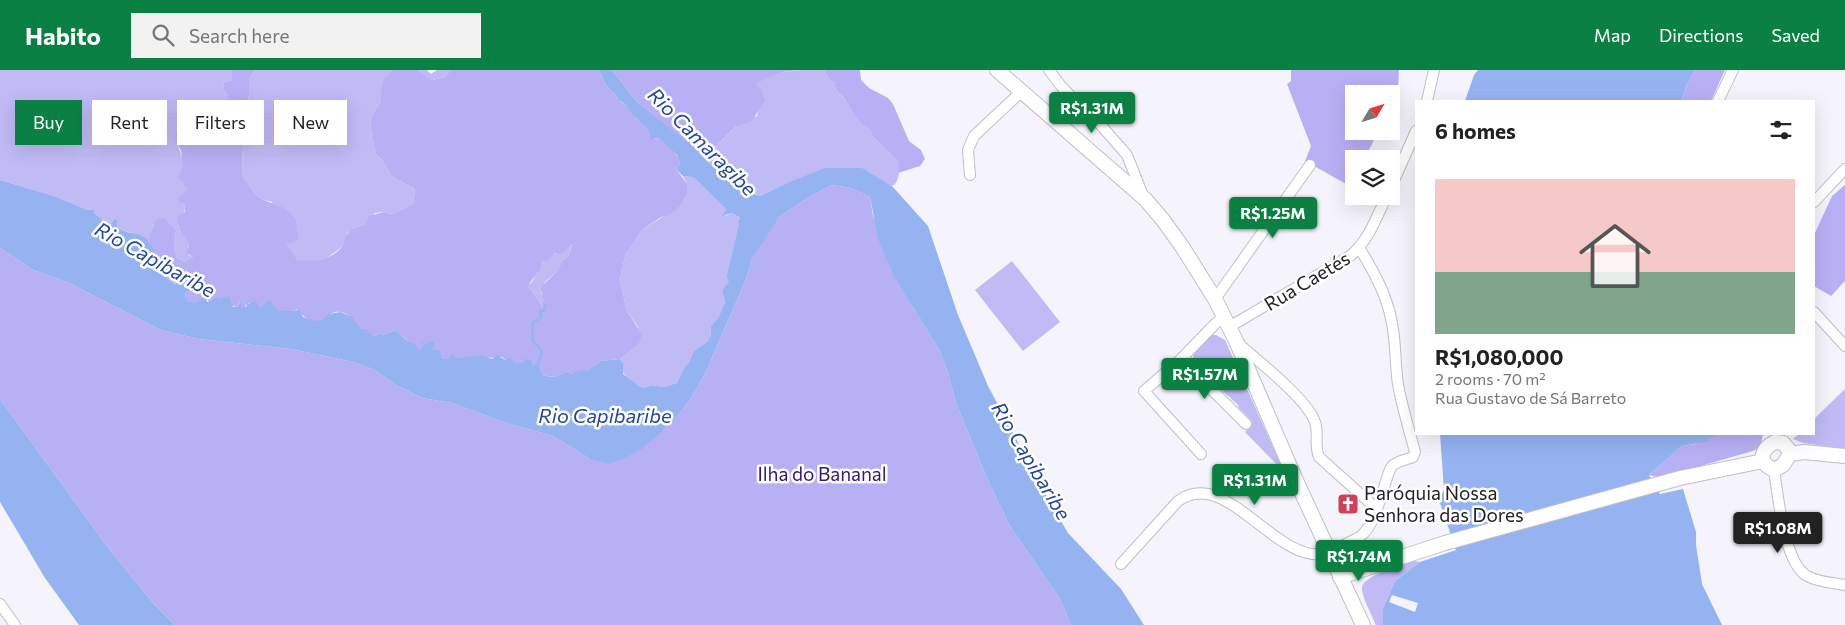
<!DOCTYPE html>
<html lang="en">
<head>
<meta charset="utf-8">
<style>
	body { margin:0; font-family:Commissioner,sans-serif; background:#f2f2f2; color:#222; height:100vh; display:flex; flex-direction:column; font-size:19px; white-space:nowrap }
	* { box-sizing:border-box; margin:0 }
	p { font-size:16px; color:#767676 }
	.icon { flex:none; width:28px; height:28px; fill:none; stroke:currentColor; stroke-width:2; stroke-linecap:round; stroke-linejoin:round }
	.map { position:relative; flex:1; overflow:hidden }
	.sheet { position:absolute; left:1415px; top:30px; width:400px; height:335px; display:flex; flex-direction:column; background:#fff; border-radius:0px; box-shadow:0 5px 20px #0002 }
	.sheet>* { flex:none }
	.top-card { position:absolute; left:15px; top:30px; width:475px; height:45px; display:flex; gap:10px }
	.needle { width:32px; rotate:52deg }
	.buttons { position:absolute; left:1345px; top:15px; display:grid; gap:10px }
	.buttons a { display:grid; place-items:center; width:55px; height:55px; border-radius:0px; background:#fff; box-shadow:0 5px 20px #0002; font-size:25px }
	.price { position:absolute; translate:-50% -42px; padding:0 11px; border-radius:5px; background:#0b8043; color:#fff; font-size:16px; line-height:32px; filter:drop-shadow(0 1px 2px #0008) }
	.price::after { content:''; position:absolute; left:50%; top:30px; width:15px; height:11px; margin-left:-8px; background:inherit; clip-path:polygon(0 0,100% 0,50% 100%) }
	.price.selected { background:#222; color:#fff }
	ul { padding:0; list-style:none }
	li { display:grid; align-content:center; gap:10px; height:265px; padding:0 20px }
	li span { display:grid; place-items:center; height:155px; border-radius:0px; color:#555 }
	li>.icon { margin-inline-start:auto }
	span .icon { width:90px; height:90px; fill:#fffc; stroke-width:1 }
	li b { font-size:21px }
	h2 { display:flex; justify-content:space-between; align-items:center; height:60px; padding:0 20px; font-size:21px }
	.chip { padding:0 18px; border-radius:0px; background:#fff; box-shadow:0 5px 20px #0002; font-size:18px; line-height:45px }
	.chip.selected { background:#0b8043; color:#fff }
	header { display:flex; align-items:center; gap:30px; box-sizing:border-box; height:70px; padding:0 25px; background:#0b8043; color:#fff }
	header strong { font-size:24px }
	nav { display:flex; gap:28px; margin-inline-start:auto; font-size:18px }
	.search { width:350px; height:45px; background:#f2f2f2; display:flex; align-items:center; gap:12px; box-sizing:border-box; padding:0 18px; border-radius:0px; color:#767676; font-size:19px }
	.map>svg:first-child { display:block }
	.green { fill:#c0baf5 }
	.forest { fill:#b8b0f5; fill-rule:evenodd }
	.water { fill:#95b3f1 }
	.pier { fill:#f5f4fc }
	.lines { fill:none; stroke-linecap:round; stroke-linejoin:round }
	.stream { stroke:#95b3f1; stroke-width:2.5 }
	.river { stroke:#95b3f1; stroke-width:16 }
	.street-casing { stroke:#bfbfc6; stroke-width:12 }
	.secondary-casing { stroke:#bfbfc6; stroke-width:16 }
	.street { stroke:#fff; stroke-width:10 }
	.secondary { stroke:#fff; stroke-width:14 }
	.labels { text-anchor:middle; stroke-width:5; stroke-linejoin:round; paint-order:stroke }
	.street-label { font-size:19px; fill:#222225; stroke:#fff }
	.park-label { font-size:19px; fill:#351677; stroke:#fff }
	.poi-label { font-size:19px; fill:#222225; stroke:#fff; text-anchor:start }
	.water-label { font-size:20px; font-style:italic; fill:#23449d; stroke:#fff }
</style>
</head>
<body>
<header>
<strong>Habito</strong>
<div class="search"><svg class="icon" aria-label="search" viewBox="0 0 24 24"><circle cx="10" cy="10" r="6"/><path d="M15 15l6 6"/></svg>Search here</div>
<nav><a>Map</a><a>Directions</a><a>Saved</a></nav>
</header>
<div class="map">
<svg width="1845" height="555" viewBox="0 0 1845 555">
	<rect width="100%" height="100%" fill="#f5f4fc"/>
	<g class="green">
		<path d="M0,0H232V10L224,12L223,20L228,25V35L231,41L223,59L204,58L198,50L188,51L179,57L176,73C183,83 185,106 189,119L179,126C188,139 185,142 178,156L188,169V185L193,187L184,191L177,188L174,176L176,160L165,148L153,155L149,171C139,162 127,165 117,156V150L115,148L110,155L94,143L95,139L88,140L54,126L0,110Z"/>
		<polygon points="255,0 392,0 381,21 381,30 370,50 372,67 376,84 383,91 391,106 415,119 413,134 392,144 384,142 375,143 366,154 357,157 347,163 343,176 327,188 311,192 296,190 285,174 272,132 264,130 256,125 242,105 243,74 249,25 249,9"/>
		<polygon points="418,0 427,0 431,4 437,0 451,0 445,7 432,10"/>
		<path d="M798,0H824L830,10L835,13C834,22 840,23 845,29C853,39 858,54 870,60L873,67L899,92C899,100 900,113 892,116L861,98L785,114L760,126L735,114L729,109L722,100L710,94L702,86L709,83L735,57L757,46L758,42L754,14L782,2Z"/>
		<path d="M683,106L701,108L706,112L712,111L718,115V120L728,138L725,146L732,143L741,149L739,153C744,159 747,173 745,180C745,183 741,185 739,186L735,185C739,200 731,209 722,221L725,232L718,248L711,256V265L708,271L694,281L689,294L684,298L677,313L663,317L652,315L644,318C638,316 626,308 623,302C621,298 623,294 620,289L636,277L638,257L627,241L620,211L622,199L626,184L642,160L681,135L687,125V114Z"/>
		<polygon points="572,173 569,185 562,191 558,200 545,212 541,223 544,228 544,234 542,236 535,225 526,217 532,212 535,206 541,200 543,191 553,183 561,185"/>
		<polygon points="1012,191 1060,252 1023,281 975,220"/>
		<polygon points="1208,265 1216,265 1225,270 1282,397 1280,398 1245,362 1252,355 1251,350 1239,338 1238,335 1198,298 1194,292 1193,283"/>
		<polygon points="1845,319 1845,379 1803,373 1793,369 1799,364 1814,364 1814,349"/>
		<path d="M1414,491L1420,492L1395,511L1383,539V555H1376C1373,547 1361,526 1362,517C1364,505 1403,495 1414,491Z"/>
	</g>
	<g class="forest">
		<path d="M232,0H255L249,9V25L243,74L242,105L256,125L264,130L286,139L296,150L298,170L286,174L297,190C313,192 330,191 342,177C345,173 344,166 348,163C352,158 360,156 366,154L369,146L384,142L392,144L413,134L415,119L391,106L383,91L376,84L372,67L370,50L381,30V21L384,10L392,0H418L432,10L445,7L451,0H598C602,5 604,13 608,18C613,23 617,23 618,30L629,37L637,50L645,54L655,69L659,68C667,74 678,83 680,93L677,100L687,114V125L681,135L669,145L661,147L642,160L626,184L622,199L620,211L627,241L641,263V269L636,277L620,289L601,291L586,301L571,304L568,301C559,307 554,308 543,305L538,294L536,295C526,294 509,295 502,287C487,289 472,286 456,288L453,286L449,289H443L440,280H433L427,274L422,273L423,275L419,281C411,273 403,267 395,260L383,265L381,263L374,266C370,265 364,262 361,259C353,254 352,244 340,242C331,240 329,247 323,250C313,255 303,247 297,239L295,241H280L272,234L262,237L247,233L244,239H241L240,232L237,237C227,236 220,225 209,233L206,225L196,234L186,231L185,215C176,214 171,212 163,208C155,202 150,181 149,171C149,164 153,155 157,149L165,148L176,160L174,176L177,188L184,191L193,187L186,183C194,170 180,165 178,154C178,151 178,148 178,146L185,142L184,134L178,131L179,126L188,119L178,107L183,97L181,80L176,73L175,66L179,57L188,51L198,50L204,58L222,59L221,50L231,41L228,35V25L223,20L224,12L232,10ZM572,174L569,185L562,191L558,200L541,217C541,224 544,228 544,234L542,236L535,225L527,217L535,206L541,200L543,191L549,190L554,183L561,185Z"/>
		<polygon points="612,0 798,0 782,2 755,14 760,18 765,30 752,51 735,57 709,83 702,86 637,32"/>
		<path d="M824,0H860L861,10L869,18L888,28L893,34L909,71L921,80L925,89L920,96L898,103L899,92L873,67L870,60C858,54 852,39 845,29C840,23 834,22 835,13L830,10Z"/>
		<polygon points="1291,0 1399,0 1398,18 1391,34 1391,24 1354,24 1354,61 1379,61 1364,89 1354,89 1354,106 1348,115 1305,91 1311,76 1287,14 1291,11"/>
		<polygon points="1695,0 1725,0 1711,31 1681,31 1687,14"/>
		<polygon points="832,115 851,118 870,127 873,146 913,237 941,283 948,303 957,336 990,415 1010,456 1060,529 1071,555 175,555 153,533 106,475 0,329 0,178 33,200 67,212 161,260 199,269 291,279 353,292 375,300 396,315 422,328 452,333 506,353 553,366 590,389 675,349 690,330 705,304 745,212 752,189 767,163 779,147 809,127"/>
		<polygon points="1845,115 1845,211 1831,226 1814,216 1814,165 1832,126"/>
		<polygon points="1718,364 1763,364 1760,377 1753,381 1669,405 1657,407 1649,405 1682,376 1695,374"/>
	</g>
	<g class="water">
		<path d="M598,0H612L637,32L692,76L710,94L722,100L729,109L746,121L760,126L785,114L825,98H862L892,116L928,156L958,245L988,316L1051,434L1068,463L1121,519L1144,555H1071L1060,529L1010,456L990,415L957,336L948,303L941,283L894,206L878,169L870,127L851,118L832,115L809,127L779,147L752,189L745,212L731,244L705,304L690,330L675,349L642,379L623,389L609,394L590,389L553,366L506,353L452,333L422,328L396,315L375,300L353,292L291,279L199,269L161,260L67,212L33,200L0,178V110L54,126L88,140L95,139L94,143L110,155L115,148L117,150V156C128,166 135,161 144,167C150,170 150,176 155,180L152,183C152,199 164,208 175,214L177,212L185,215L189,212L188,218L189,220L185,224L187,231L196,233L206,225L207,232H209L218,227L219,229L229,226L233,237H237L241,231V239L247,236L246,232L249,234L256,231L258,235L261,237L269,230L280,241H295L299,239L303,247L314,251L322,250L329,244L340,242L352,247L361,259H366L370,264L374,266L381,263L383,265L395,260C402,265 406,272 415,274L419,280L423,275L421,272L427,274L430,272H434L435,276L432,278L433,280H440L443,289H449L452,283L456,288L481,285L492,289L497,285L505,290L510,288L515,293H522L525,289L530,290L533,295L538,293L543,305C553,308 559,307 568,301L571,304L581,300L586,301L601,291L620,289L623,294V304L639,316L644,318L652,315L663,317L677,313L684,298L689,293L694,281L708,271L711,265V256L718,248L725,232L722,221L732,207L737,195L735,184L739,186L745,182V179L742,173L745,170L744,164L741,160V156L738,153L740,148L732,143L722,146L728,138L718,120V115L712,111L706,112L701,108L683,106L677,100L680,93L677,85L659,68L651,69C649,54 642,56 635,47C628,39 629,35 618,30C617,23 613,23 608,18C604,13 602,5 598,0Z"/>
		<polygon points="1478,0 1695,0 1687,14 1681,31 1465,31 1474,5"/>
		<polygon points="0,329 106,475 153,533 175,555 79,555 45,508 0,432"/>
		<polygon points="1440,364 1718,364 1705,372 1682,376 1649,405 1660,424 1683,419 1696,462 1696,475 1702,514 1722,555 1383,555 1383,539 1395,511 1420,492 1456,480 1439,430 1444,420"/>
	</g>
	<polygon class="pier" points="1392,525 1418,533 1415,542 1389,532"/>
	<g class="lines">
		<polyline class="stream" points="538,295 542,281 532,270 533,253 541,247 540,242 545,240 546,236 544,234"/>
		<g class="river">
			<polyline points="694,96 734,135"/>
			<polyline points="735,206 749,148"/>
		</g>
		<g class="street-casing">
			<g id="street">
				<polyline points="1049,0 1061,16 1079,35 1098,52 1127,85 1144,128"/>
				<polyline points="1427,31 1434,0"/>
				<polyline points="1718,31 1733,0"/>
				<polyline points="970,105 968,80 974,66 1021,22"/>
				<polyline points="1391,117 1416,61"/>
				<polyline points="1814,132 1845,99"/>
				<polyline points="1215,229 1310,95"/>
				<polyline points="1814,242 1845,276"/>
				<path d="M1229,257L1350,186C1369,171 1376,147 1387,126"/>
				<path d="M1239,274C1257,290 1308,330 1315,352C1319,363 1314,376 1319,387L1377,439"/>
				<polyline points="1181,289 1246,354"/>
				<polyline points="1201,384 1144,321 1181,289 1215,254 1224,247"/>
				<path d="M1774,400C1778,425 1784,493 1807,506C1818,512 1833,513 1845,515"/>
				<path d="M1121,494L1178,431C1226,396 1274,492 1324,484C1331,483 1338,478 1344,475C1351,471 1360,468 1364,463C1375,451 1379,432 1384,418C1386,411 1388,402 1392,396C1397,391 1406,390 1413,387L1415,382C1409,359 1402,337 1398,314C1395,294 1396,273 1392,253C1387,225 1374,202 1360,179"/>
				<polyline points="0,534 15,555"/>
			</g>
		</g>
		<g class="secondary-casing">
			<g id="secondary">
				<polyline points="997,0 1145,129 1163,150 1183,178 1215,229 1236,271 1295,408 1363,555"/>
				<path d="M1775,372L1783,373L1789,380L1790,384L1783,395L1774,400C1757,392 1761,379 1775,372Z"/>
				<polyline points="1790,384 1804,382 1845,386"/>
				<polyline points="1340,507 1445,473 1680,408 1763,391"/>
			</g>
		</g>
		<use href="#street" class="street"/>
		<use href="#secondary" class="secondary"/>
	</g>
	<defs>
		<g id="church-square" transform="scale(1.125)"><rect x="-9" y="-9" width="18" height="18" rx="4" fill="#d0405a" stroke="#fff"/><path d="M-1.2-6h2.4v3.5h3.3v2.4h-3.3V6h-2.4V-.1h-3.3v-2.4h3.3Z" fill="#fff"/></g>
	</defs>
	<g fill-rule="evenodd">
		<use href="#church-square" x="1348" y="434"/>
	</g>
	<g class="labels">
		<g class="street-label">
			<text transform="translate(1307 211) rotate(-31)" y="7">Rua Caetés</text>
		</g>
		<g class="park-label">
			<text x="822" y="411">Ilha do Bananal</text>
		</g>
		<g class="poi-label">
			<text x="1364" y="430">Paróquia Nossa<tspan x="1364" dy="22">Senhora das Dores</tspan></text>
		</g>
		<g class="water-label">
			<text transform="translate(702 72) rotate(45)" y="7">Rio Camaragibe</text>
			<text transform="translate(155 190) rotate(29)" y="7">Rio Capibaribe</text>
			<text x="605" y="353">Rio Capibaribe</text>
			<text transform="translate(1031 391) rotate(59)" y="7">Rio Capibaribe</text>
		</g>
	</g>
</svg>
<div class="buttons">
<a><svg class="needle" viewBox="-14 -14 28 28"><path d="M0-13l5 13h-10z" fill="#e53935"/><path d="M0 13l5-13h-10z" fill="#767676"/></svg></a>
<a><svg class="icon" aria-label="layers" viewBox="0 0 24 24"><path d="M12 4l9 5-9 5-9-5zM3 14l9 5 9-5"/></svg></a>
</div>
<b class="price" style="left:1092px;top:64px">R$1.31M</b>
<b class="price" style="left:1273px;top:169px">R$1.25M</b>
<b class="price" style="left:1205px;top:330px">R$1.57M</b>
<b class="price" style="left:1255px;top:436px">R$1.31M</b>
<b class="price selected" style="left:1778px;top:484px">R$1.08M</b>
<b class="price" style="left:1359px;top:512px">R$1.74M</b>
<div class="top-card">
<a class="chip selected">Buy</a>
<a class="chip">Rent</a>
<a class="chip">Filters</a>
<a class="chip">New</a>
</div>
<section class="sheet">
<h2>6 homes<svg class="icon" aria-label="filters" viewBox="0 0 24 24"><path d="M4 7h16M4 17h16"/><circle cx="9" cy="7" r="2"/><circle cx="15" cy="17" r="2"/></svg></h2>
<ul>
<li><span style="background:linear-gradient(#f6c9c9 60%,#7fa58c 0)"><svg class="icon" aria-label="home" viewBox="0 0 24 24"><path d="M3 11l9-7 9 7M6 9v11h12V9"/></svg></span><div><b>R$1,080,000</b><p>2 rooms · 70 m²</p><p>Rua Gustavo de Sá Barreto</p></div></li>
</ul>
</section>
</div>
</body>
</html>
